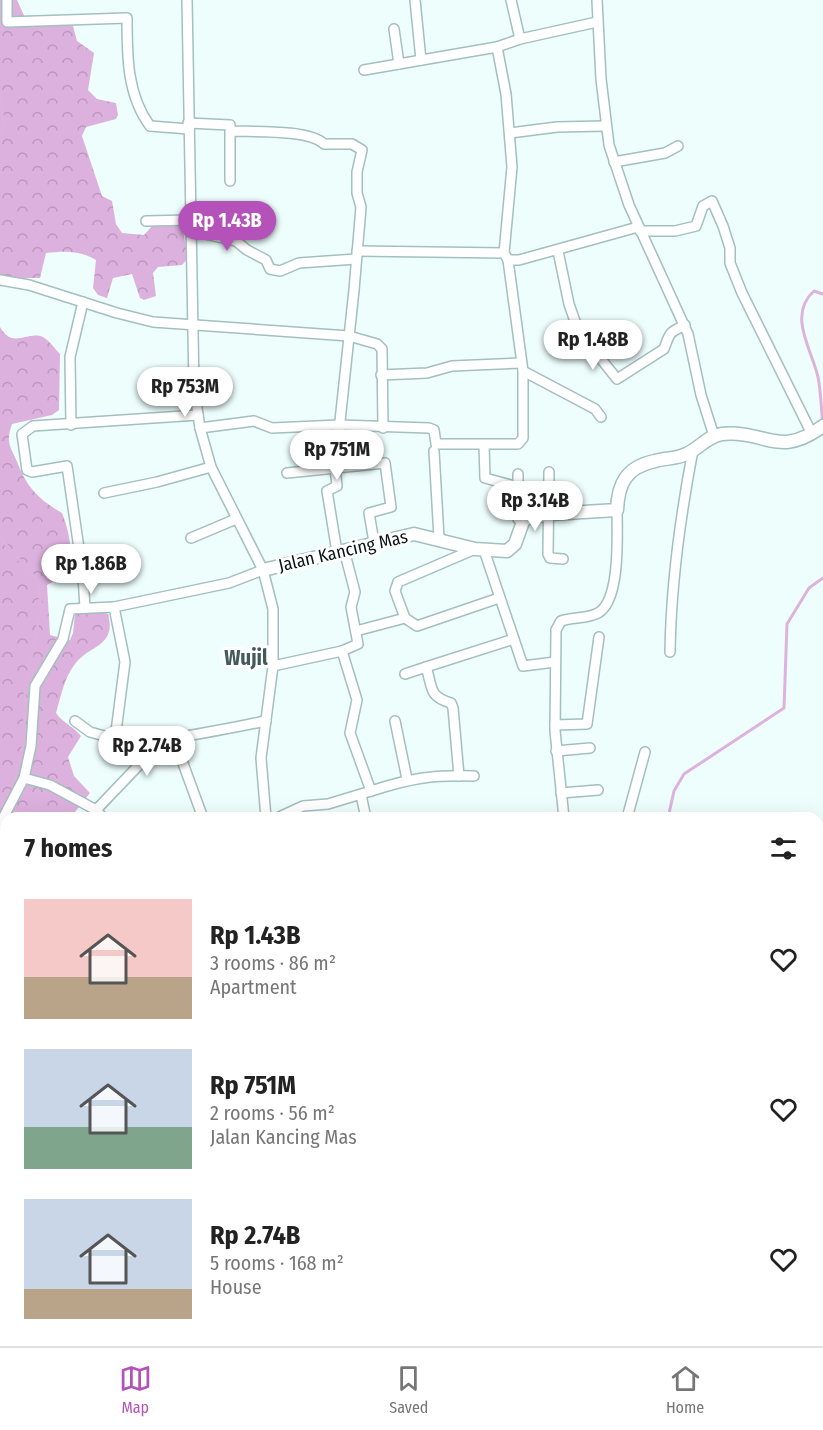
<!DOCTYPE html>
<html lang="en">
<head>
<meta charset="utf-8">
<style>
	body { margin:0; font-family:"Fira Sans Condensed",sans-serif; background:#f6f6f6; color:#222; height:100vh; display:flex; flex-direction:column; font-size:22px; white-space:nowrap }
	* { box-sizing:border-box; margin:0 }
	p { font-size:20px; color:#767676 }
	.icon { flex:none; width:33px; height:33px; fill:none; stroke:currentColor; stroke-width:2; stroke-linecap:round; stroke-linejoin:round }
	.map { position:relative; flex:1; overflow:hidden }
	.panel { position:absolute; left:0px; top:812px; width:824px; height:536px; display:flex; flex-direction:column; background:#fff; border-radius:18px 18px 0 0; box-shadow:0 6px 24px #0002 }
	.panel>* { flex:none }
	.price { position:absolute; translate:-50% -51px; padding:0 14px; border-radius:21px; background:#fff; color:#222; font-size:20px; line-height:39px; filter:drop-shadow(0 2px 3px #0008) }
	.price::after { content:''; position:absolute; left:50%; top:36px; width:18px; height:14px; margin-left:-9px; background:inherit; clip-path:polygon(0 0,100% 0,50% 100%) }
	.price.active { background:#b452b9; color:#fff }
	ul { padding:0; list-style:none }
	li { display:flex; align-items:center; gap:18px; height:150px; padding:0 24px }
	li span { display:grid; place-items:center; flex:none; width:168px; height:120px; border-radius:0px; color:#555 }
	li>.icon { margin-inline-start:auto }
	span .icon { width:72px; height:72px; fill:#fffc; stroke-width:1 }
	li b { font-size:26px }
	h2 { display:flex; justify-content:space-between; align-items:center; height:72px; padding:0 24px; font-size:26px }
	.menu { display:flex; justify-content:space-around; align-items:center; height:84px; border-top:2px solid #e0e0e0; background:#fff; font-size:16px; color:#767676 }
	.menu a { display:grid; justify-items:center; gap:3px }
	.menu .active { color:#b452b9 }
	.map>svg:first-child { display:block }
	.forest { fill:url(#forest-crowns) }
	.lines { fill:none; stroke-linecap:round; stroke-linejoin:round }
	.stream { stroke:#ddb2de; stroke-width:3 }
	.minor-casing { stroke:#a3bfbe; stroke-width:12 }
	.tertiary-casing { stroke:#a3bfbe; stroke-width:15 }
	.minor { stroke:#fff; stroke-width:9 }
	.tertiary { stroke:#fff; stroke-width:12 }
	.labels { text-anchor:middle; stroke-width:6; stroke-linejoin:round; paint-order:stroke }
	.street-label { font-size:18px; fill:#0b1515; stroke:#fff }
	.quarter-label { font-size:21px; font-weight:bold; fill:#425b5a; stroke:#fff }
</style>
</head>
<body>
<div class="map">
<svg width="823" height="1346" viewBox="0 0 823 1346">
	<defs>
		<pattern id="forest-crowns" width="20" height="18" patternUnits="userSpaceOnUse" patternTransform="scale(1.5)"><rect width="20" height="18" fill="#ddb1de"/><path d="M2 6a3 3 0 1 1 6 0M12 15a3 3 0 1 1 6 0" fill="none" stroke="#bc97be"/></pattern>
	</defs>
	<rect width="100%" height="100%" fill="#edfefd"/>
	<g class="forest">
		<path d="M0,0H17L27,22L73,26L77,41L94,53L88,90L97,99L116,103L118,115L116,119L86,127L82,136L102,196L112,201L116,224L122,233L144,235L153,225L182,226L188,258L182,265L158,267L153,273L156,296L144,300L140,298L132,274L113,278L107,298L98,295L93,288L96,260C79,250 64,251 46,253L40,278H8L0,287Z"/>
		<path d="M0,327C13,350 27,330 43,337C49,340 55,349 60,354L59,410L52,415L12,424C5,444 11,447 18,464C27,488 40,500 62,513C68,527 77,562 64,575C60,579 52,582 47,585L50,635L70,640L73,633L75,614L99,611L108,614C117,647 89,645 75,664C64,678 61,696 56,713C63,723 73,726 81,736L68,757L74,776L90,793L71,817L6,818V851L0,856Z"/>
		<polygon points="818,1206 823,1207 823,1346 508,1346 512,1341 818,1341"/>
		<polygon points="291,1341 464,1341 469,1346 291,1346"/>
	</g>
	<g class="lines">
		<g class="stream">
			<polyline points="0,92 3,123 0,148"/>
			<path d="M823,424C821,408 821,392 818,377C812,350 787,315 814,291L823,294"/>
			<polyline points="0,538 38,581 41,607 25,691 24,742 13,790 0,811"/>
			<polyline points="668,818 674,791 684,774 784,708 787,624 809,588 823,578"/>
		</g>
		<g class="minor-casing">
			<g id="minor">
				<path d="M7,0V22L127,18C127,56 127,95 150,126L189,129"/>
				<polyline points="187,0 194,388 200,428 211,467 263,570 273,609 273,666 261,758 266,818"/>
				<polyline points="415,0 421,60"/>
				<polyline points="511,0 520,39"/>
				<polyline points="597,0 601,79 609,145 629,205 688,334 701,395 714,436"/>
				<polyline points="597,22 520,39 497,47 506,94 512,167 504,253 508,260 519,260 638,227"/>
				<polyline points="394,29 399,64"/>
				<polyline points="364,70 497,47"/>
				<polyline points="188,123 230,125 230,181"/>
				<path d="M231,131C252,132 310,129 324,144H352L362,150L357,172V193L361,207L354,290L335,468L337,486L327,491L337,552"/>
				<polyline points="510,133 557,127 605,126"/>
				<polyline points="614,162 665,153 678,146"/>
				<polyline points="146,221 191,220"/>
				<polyline points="192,231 236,241 247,250 266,260 270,269 280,271 299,263 356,259"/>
				<polyline points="640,231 675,231 696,226 703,206 712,201 723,226 730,248 730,263 742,293 812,434"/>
				<polyline points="357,251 504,253"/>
				<path d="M558,251L569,304L578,330L617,379L664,349C670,333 668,333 685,325"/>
				<polyline points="508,260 523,371 595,409 601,417"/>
				<polyline points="0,280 29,285 117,313 153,322 349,336 377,344 382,349 383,428"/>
				<polyline points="381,375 427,373 452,366 521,363"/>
				<polyline points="71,425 70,357 83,302"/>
				<polyline points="200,428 254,421 272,428 339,425 429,428 434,430 436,444 518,444 523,438 523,371"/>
				<polyline points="484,445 485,478 518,487 518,519 522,521"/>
				<polyline points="434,451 439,538"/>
				<polyline points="549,472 548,554 550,558 563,559"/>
				<polyline points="287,473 385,463 391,507 369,513 374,542"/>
				<polyline points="518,487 518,474"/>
				<polyline points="104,493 157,482 211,467"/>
				<polyline points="191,538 236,519"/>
				<polyline points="484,550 523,666 555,662"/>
				<path d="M263,570L229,583L114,607L125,662L115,739C141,748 234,727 266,721"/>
				<polyline points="85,608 83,576 67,466 32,472 27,470 22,434 33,426 198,415"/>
				<polyline points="405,618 417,626 499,598"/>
				<polyline points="356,631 405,618 395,591 398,582 475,549"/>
				<polyline points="342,651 358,644 351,607 355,592 344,550"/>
				<path d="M670,652C671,583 680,518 693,450"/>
				<polyline points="273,666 342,651 357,700 350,733 371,791 328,804 303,806 277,818"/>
				<polyline points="405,674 426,667"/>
				<polyline points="75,721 90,732 115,739"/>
				<polyline points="395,721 407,779"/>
				<polyline points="555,725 587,724 599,637"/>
				<polyline points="173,736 203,818"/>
				<polyline points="556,751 590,748"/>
				<path d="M459,776L453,708L451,703C428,696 433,688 426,667L514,639"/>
				<polyline points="24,778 50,785 96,810"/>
				<path d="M371,791C411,778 431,775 474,776"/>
				<polyline points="561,793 598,790"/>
				<polyline points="361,795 366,818"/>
				<polyline points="103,818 96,810 139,765 126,742"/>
				<path d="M564,818L555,731L556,630L561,621C573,617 587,619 598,613C621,600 617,534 617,510"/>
				<polyline points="627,818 645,752"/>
				<polyline points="0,824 24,778 31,746 35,686 63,639 70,609 114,607"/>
				<polyline points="0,1009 6,1008"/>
				<polyline points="818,1198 823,1198"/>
				<polyline points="0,1268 6,1269"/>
			</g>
		</g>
		<g class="tertiary-casing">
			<path id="tertiary" d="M263,570L414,534L475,549L507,551L515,544L524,519L550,514L617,510C618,484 626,467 655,461C665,458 677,459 686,454C699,449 707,436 722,434C767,430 778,459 823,426"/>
		</g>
		<use href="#minor" class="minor"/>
		<use href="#tertiary" class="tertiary"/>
	</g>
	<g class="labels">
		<g class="street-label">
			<text transform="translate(343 551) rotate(-13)" y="6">Jalan Kancing Mas</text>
		</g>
		<g class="quarter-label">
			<text x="246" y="665">Wujil</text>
		</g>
	</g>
</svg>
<b class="price active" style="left:227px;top:252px">Rp 1.43B</b>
<b class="price" style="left:593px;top:371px">Rp 1.48B</b>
<b class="price" style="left:185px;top:418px">Rp 753M</b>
<b class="price" style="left:337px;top:481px">Rp 751M</b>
<b class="price" style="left:535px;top:532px">Rp 3.14B</b>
<b class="price" style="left:91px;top:595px">Rp 1.86B</b>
<b class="price" style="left:147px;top:777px">Rp 2.74B</b>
<section class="panel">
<h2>7 homes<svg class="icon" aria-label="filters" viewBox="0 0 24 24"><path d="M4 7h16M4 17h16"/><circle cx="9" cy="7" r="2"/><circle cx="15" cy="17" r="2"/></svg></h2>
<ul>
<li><span style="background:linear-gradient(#f6c9c9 65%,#b9a48a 0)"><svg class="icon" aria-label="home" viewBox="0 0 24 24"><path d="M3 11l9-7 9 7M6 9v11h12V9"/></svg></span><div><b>Rp 1.43B</b><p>3 rooms · 86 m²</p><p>Apartment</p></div><svg class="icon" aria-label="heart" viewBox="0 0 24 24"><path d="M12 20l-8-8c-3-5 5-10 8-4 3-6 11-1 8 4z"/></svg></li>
<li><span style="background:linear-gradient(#c9d6e8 65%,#7fa58c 0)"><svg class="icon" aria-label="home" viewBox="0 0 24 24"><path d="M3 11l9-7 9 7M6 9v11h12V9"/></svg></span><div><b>Rp 751M</b><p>2 rooms · 56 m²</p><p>Jalan Kancing Mas</p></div><svg class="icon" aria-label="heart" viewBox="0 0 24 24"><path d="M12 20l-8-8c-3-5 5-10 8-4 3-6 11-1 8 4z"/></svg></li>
<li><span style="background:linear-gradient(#c9d6e8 75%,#b9a48a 0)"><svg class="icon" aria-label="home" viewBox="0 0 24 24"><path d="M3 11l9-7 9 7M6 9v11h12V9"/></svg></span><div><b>Rp 2.74B</b><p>5 rooms · 168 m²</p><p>House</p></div><svg class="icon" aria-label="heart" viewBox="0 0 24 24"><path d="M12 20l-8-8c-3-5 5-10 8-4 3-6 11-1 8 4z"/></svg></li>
</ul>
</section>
</div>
<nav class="menu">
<a class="active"><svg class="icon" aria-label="map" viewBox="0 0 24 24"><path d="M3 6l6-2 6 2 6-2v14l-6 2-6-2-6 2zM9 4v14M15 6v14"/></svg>Map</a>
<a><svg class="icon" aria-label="saved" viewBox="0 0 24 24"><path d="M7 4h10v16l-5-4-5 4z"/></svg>Saved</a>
<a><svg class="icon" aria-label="home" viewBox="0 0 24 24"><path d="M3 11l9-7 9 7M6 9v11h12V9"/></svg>Home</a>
</nav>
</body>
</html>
